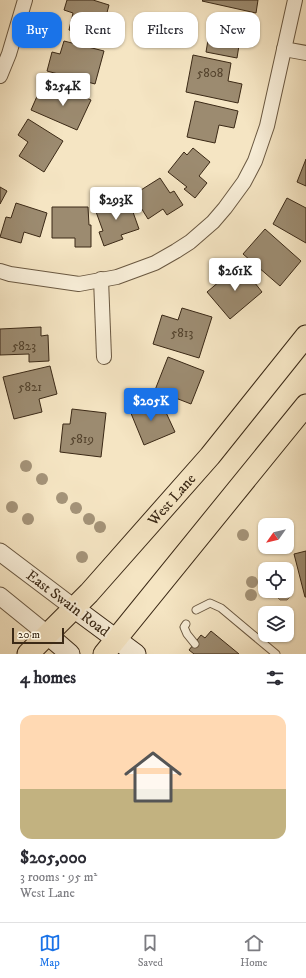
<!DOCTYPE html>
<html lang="en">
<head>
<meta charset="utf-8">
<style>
	body { margin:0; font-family:"IM FELL DW Pica",serif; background:#f2f2f3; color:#2b2b33; height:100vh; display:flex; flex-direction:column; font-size:15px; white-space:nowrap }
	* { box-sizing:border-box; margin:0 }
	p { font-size:13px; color:#7c7c81 }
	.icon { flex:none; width:22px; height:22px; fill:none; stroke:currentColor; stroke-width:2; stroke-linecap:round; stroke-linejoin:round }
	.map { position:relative; height:654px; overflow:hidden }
	.details { display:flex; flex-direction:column; background:#fff; flex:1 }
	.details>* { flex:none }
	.banner { position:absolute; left:12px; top:12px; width:282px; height:36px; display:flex; gap:8px }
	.needle { width:26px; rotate:236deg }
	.tools { position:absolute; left:258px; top:518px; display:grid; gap:8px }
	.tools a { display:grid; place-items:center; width:36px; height:36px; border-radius:8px; background:#fff; box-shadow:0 1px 3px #0004; font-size:20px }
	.scale { position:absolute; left:12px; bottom:10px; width:52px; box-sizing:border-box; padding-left:4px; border:2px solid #3b2916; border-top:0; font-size:11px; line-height:14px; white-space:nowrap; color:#3b2916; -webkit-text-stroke:3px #f8eed8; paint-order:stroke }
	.price { position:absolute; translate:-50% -34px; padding:0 9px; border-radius:4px; background:#fff; color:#222; font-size:13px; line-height:26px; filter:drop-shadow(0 1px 2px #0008) }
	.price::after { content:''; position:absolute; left:50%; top:24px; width:12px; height:9px; margin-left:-6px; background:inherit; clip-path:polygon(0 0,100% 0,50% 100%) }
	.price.active { background:#1a73e8; color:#fff }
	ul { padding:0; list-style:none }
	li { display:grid; align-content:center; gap:8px; height:212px; padding:0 20px }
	li span { display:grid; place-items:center; height:124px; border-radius:12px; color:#555 }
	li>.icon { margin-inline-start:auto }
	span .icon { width:72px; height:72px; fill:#fffc; stroke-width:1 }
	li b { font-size:17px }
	h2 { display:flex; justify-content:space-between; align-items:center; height:48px; padding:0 20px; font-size:17px }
	.tag { padding:0 14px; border-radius:12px; background:#fff; box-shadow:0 1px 3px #0004; font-size:14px; line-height:36px }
	.tag.active { background:#1a73e8; color:#fff }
	.tab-bar { display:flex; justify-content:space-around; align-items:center; height:56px; border-top:1px solid #e1e1e2; background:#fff; font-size:11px; color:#7c7c81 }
	.tab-bar a { display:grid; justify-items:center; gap:2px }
	.tab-bar .active { color:#1a73e8 }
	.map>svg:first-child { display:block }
	.water { fill:#b6a588; stroke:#85735a }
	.building { fill:#9c8b70; stroke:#3b2916 }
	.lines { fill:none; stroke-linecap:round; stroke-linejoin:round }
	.service-casing { stroke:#6a5841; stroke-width:9 }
	.minor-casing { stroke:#6a5841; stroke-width:16 }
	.tertiary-casing { stroke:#6a5841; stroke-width:19 }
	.secondary-casing { stroke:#3b2916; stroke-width:21 }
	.primary-casing { stroke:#3b2916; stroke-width:23 }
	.service { stroke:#f8eed8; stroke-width:7 }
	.minor { stroke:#f8eed8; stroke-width:14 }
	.tertiary { stroke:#f8eed8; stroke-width:17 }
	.secondary { stroke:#f8eed8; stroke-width:19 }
	.primary { stroke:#f5e5c3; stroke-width:21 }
	.tree { fill:#a49378 }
	.labels { text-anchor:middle; stroke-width:4; stroke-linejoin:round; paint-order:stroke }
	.number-label { font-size:13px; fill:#53422c }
	.street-label { font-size:15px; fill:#3b2916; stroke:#f8eed8 }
</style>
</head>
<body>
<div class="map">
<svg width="306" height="654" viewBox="0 0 306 654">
	<rect width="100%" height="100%" fill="#f5e5c3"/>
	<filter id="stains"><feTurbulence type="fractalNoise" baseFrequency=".005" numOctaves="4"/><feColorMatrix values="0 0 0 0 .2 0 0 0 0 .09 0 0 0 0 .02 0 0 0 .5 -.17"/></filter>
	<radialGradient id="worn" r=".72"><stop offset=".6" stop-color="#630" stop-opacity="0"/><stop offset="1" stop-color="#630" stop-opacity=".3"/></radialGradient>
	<polygon class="water" points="287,589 290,595 289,598 287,600 280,600 275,595 271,594 269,591 287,591"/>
	<g class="building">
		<polygon points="67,0 93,0 109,5 100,39 69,30 73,13 64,10"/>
		<polygon points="203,0 258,0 256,13 202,1"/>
		<polygon points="212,16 256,24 253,41 240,39 237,58 206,52"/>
		<polygon points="64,41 104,51 95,84 47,71 52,52 60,54"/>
		<polygon points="193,55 231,63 228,81 242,84 238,103 186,92"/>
		<polygon points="56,84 91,100 77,130 31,110 38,94 49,98"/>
		<polygon points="195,101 238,111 234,128 219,125 215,143 187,137"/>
		<polygon points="28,119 63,141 44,172 19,156 28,142 18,135"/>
		<polygon points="193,148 210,162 199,176 207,183 195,198 184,189 187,187 168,172 184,152 187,155"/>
		<polygon points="306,159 306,186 297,182"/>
		<polygon points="160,178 170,193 174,191 183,205 167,215 163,209 148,219 133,195"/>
		<polygon points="0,187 7,191 0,204"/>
		<polygon points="128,198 139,229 121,235 123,239 104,246 99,232 103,231 95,209"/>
		<polygon points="287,198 306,208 306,243 273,224"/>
		<polygon points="16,203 47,213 40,237 24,232 21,243 0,237 6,217 11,218"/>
		<polygon points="52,207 88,207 89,225 91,225 91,247 75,247 75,238 52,238"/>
		<polygon points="265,229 301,261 280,286 243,254"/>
		<polygon points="240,264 262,292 230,319 207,292"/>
		<polygon points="182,308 212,317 199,358 153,344 162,315 178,320"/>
		<polygon points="41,327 41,336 48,335 49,361 29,362 29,354 0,355 0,329"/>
		<polygon points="168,357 204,371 191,404 155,390"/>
		<polygon points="50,366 57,394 39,399 42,412 14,419 3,377"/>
		<polygon points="146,398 151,411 163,406 175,432 144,445 128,406"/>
		<polygon points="72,409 106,413 101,457 60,452 63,424 70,424"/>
		<polygon points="306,551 306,597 305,597 294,554"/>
		<polygon points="211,631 239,654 194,654 189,650 201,635 205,638"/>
	</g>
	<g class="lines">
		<g class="service-casing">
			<g id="service">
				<polyline points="196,610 210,603 221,608 276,654"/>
				<polyline points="186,624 184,627 187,634 195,644"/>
			</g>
		</g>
		<g class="minor-casing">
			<g id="minor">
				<polyline points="284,49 306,53"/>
				<polyline points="0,76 9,54 25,0"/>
				<polyline points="0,271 10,274 79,284 117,277 155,263 176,251 190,242 213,222 225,208 244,182 255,161 267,126 295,0"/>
				<polyline points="101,279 104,357"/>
			</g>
		</g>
		<g class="tertiary-casing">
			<g id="tertiary">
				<polyline points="0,552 74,608"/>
				<polyline points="0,596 48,635"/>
			</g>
		</g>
		<g class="secondary-casing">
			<g id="secondary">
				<polyline points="74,608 136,654"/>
				<polyline points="48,635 70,654"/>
			</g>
		</g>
		<g class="primary-casing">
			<g id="primary">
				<path id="s1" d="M28,654L89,593L210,456L306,336"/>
				<polyline points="104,654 306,405"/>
			</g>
		</g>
		<use href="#service" class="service"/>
		<use href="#minor" class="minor"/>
		<use href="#tertiary" class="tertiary"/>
		<use href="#secondary" class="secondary"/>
		<use href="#primary" class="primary"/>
	</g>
	<g class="tree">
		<circle cx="26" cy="466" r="6"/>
		<circle cx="42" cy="479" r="6"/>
		<circle cx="62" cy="498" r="6"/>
		<circle cx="12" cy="507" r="6"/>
		<circle cx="76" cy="508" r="6"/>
		<circle cx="28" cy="519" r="6"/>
		<circle cx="89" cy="519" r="6"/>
		<circle cx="100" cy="527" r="6"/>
		<circle cx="243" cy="535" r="6"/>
		<circle cx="82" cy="557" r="6"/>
		<circle cx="252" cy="582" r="6"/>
		<circle cx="251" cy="595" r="6"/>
	</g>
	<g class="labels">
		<g class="number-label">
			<text x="210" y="77">5808</text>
			<text x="182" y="337">5813</text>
			<text x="24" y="350">5823</text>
			<text x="30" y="391">5821</text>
			<text x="82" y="443">5819</text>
		</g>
		<g class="street-label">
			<text dy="5" stroke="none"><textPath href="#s1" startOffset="211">West Lane</textPath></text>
			<text transform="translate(68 603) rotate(37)" y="5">East Swain Road</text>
		</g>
	</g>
	<rect width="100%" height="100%" filter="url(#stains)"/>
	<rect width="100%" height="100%" fill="url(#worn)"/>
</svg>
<div class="tools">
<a><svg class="needle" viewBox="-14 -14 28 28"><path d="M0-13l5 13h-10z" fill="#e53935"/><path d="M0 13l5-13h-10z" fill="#7c7c81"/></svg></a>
<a><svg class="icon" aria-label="locate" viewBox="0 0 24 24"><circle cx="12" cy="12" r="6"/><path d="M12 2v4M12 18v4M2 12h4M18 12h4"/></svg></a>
<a><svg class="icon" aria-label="layers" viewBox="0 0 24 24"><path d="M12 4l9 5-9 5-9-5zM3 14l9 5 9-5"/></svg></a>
</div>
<div class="scale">20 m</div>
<b class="price" style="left:63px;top:107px">$254K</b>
<b class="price" style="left:116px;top:221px">$293K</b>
<b class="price" style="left:235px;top:292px">$261K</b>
<b class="price active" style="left:151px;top:422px">$205K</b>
<div class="banner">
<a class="tag active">Buy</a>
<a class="tag">Rent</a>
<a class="tag">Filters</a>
<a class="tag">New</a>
</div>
</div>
<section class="details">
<h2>4 homes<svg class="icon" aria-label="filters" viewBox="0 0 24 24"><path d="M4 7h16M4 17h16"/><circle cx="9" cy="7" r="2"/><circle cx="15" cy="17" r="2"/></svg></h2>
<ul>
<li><span style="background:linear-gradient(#ffd9b3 60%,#c2b280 0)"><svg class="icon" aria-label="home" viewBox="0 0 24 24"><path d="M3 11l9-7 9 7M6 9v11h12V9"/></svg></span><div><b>$205,000</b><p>3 rooms · 95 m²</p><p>West Lane</p></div></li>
</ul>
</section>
<nav class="tab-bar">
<a class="active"><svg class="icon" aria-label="map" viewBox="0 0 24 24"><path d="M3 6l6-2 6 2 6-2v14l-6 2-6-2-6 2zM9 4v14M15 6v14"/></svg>Map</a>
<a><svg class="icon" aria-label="saved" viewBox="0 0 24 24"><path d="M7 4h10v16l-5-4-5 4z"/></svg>Saved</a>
<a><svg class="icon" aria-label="home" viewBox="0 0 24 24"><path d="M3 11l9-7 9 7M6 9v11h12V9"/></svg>Home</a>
</nav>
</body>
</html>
